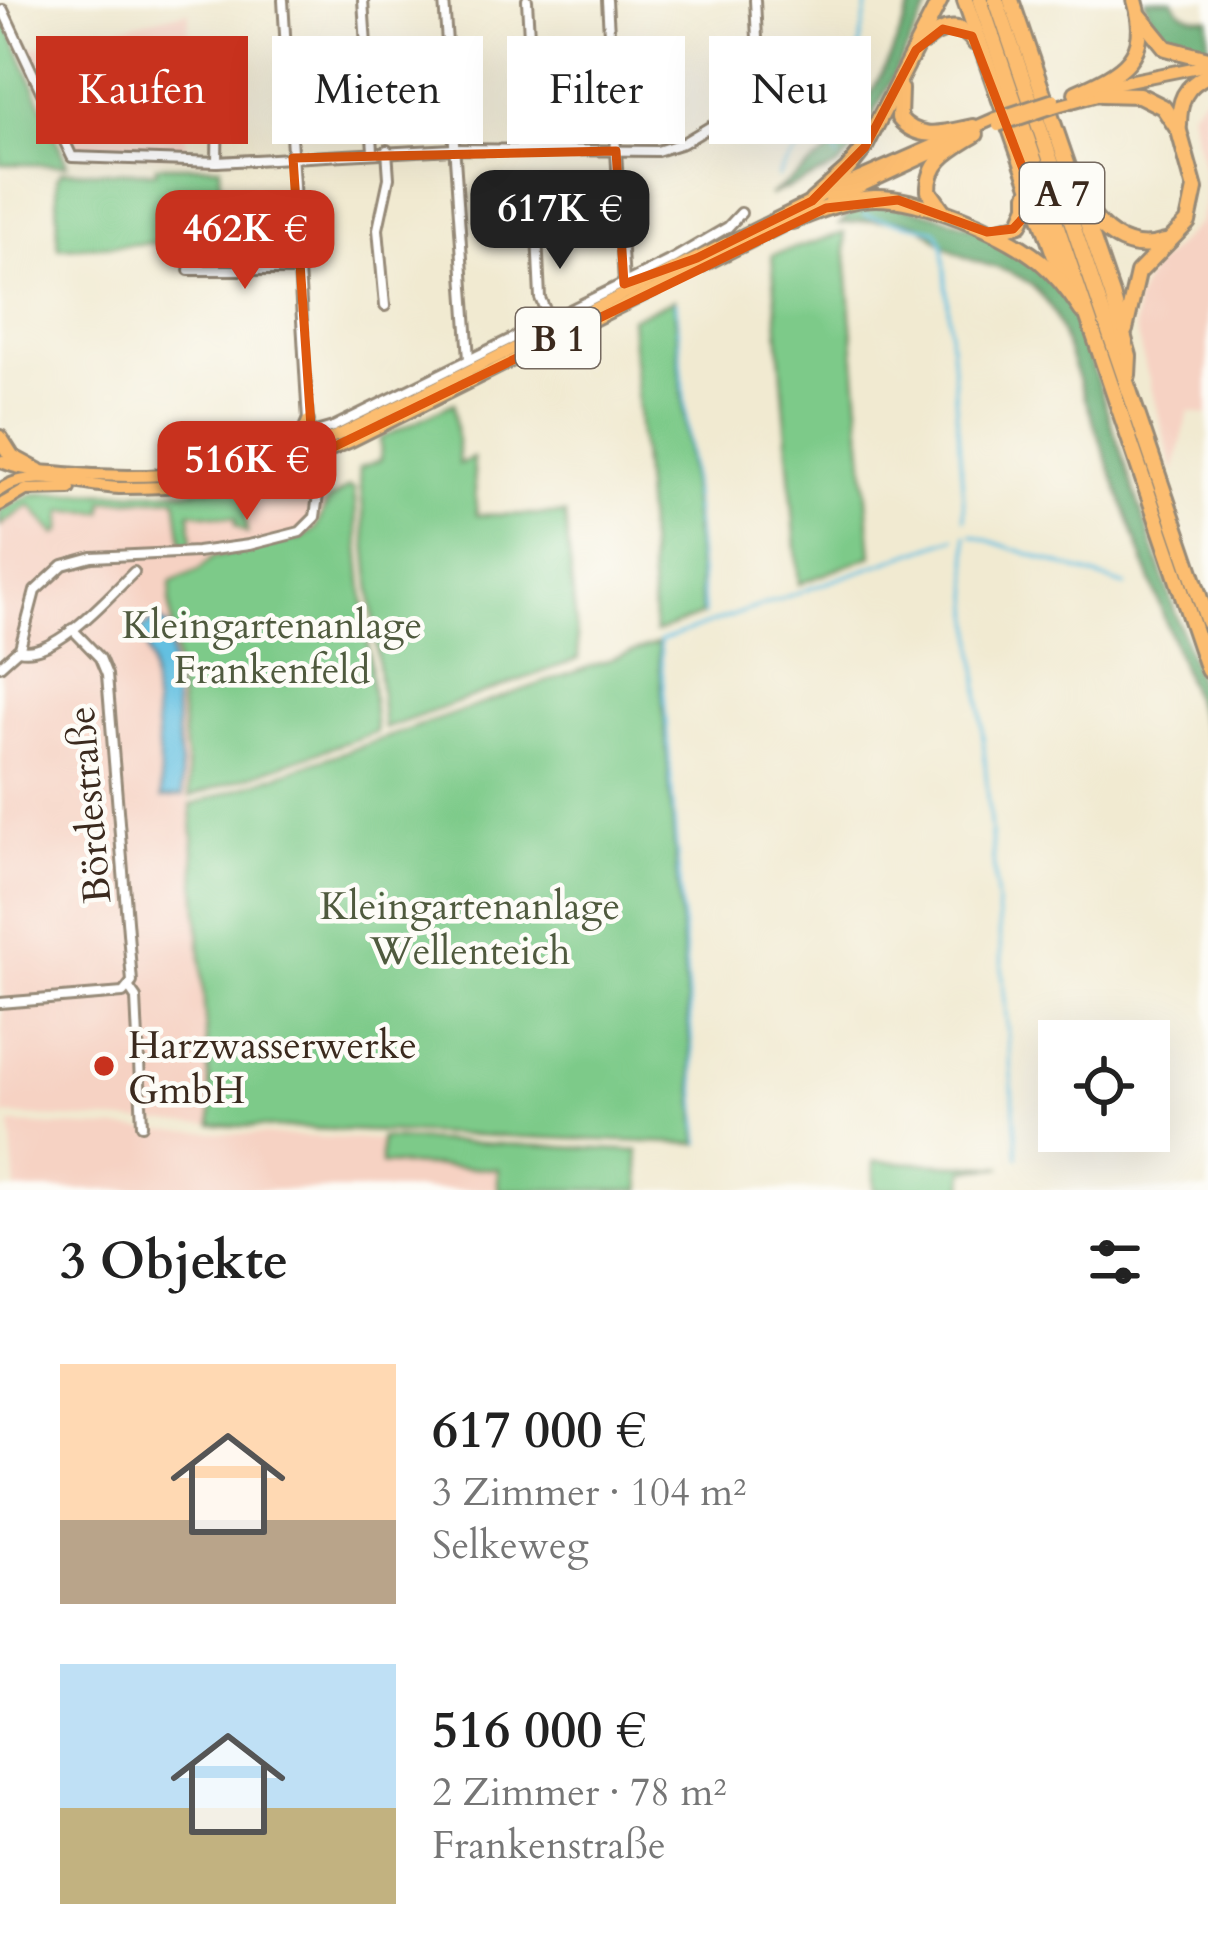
<!DOCTYPE html>
<html lang="de">
<head>
<meta charset="utf-8">
<style>
	body { margin:0; font-family:Cardo,serif; background:#f6f6f6; color:#222; height:100vh; display:flex; flex-direction:column; font-size:45px; white-space:nowrap }
	* { box-sizing:border-box; margin:0 }
	p { font-size:39px; color:#767676 }
	.icon { flex:none; width:66px; height:66px; fill:none; stroke:currentColor; stroke-width:2; stroke-linecap:round; stroke-linejoin:round }
	.map { position:relative; height:1190px; overflow:hidden }
	.side { display:flex; flex-direction:column; background:#fff; flex:1 }
	.side>* { flex:none }
	.banner { position:absolute; left:36px; top:36px; width:1137px; height:108px; display:flex; gap:24px }
	.fabs { position:absolute; left:1038px; top:1020px; display:grid; gap:24px }
	.fabs a { display:grid; place-items:center; width:132px; height:132px; border-radius:0px; background:#fff; box-shadow:0 12px 48px #0002; font-size:60px }
	.price { position:absolute; translate:-50% -102px; padding:0 27px; border-radius:24px; background:#c8321e; color:#fff; font-size:39px; line-height:78px; filter:drop-shadow(0 3px 6px #0008) }
	.price::after { content:''; position:absolute; left:50%; top:72px; width:36px; height:27px; margin-left:-18px; background:inherit; clip-path:polygon(0 0,100% 0,50% 100%) }
	.price.active { background:#222; color:#fff }
	ul { padding:0; list-style:none }
	li { display:flex; align-items:center; gap:36px; height:300px; padding:0 60px }
	li span { display:grid; place-items:center; flex:none; width:336px; height:240px; border-radius:0px; color:#555 }
	li>.icon { margin-inline-start:auto }
	span .icon { width:144px; height:144px; fill:#fffc; stroke-width:1 }
	li b { font-size:51px }
	h2 { display:flex; justify-content:space-between; align-items:center; height:144px; padding:0 60px; font-size:51px }
	.pill { padding:0 42px; border-radius:0px; background:#fff; box-shadow:0 12px 48px #0002; font-size:42px; line-height:108px }
	.pill.active { background:#c8321e; color:#fff }
	.map>svg:first-child { display:block }
	.built { fill:#f6d2c3 }
	.green { fill:#7dca89; stroke:#5c7a54; stroke-width:3 }
	.forest { fill:#66ae75; stroke:#506c4a; stroke-width:3 }
	.water { fill:#63c0e1; stroke:#4f7580; stroke-width:3 }
	.lines { fill:none; stroke-linecap:round; stroke-linejoin:round }
	.stream { stroke:#63c0e1; stroke-width:3 }
	.street-casing { stroke:#968a78; stroke-width:14 }
	.primary-casing { stroke:#968a78; stroke-width:16 }
	.highway-casing { stroke:#968a78; stroke-width:20 }
	.street { stroke:#fff; stroke-width:8 }
	.primary { stroke:#fcbd6f; stroke-width:10 }
	.highway { stroke:#fcbd6f; stroke-width:14 }
	.primary-bridge-casing { stroke:#968a78; stroke-width:16; stroke-linecap:butt }
	.primary-bridge { stroke:#fcbd6f; stroke-width:10 }
	.marked { fill:none; stroke:#df570d; stroke-width:9; stroke-linejoin:round }
	.poi-dot { fill:#c8321e; stroke:#fdfcf7; stroke-width:4.5 }
	.labels { text-anchor:middle; stroke-width:9; stroke-linejoin:round; paint-order:stroke }
	.shield { fill:#fdfcf7; stroke:#75695f; stroke-width:3 }
	.shield-label { font-size:36px; font-weight:bold; fill:#3b2a1e }
	.park-label { font-size:39px; fill:#4f5a3e; stroke:#fdfcf7 }
	.street-label { font-size:39px; fill:#3b2a1e; stroke:#fdfcf7 }
	.poi-label { font-size:39px; fill:#3b2a1e; stroke:#fdfcf7; text-anchor:start }
</style>
</head>
<body>
<div class="map">
<svg width="1208" height="1190" viewBox="0 0 1208 1190">
	<rect width="100%" height="100%" fill="#fdfcf7"/>
	<filter id="ink" filterUnits="userSpaceOnUse"><feTurbulence type="fractalNoise" baseFrequency=".00833" numOctaves="2"/><feDisplacementMap in="SourceGraphic" scale="24" xChannelSelector="R" yChannelSelector="G"/><feConvolveMatrix kernelMatrix="1 2 1 2 8 2 1 2 1" color-interpolation-filters="sRGB"/></filter>
	<filter id="wash" filterUnits="userSpaceOnUse"><feTurbulence type="fractalNoise" baseFrequency=".004" numOctaves="4" result="noise"/><feDisplacementMap in="SourceGraphic" scale="48" xChannelSelector="R" yChannelSelector="G"/><feGaussianBlur stdDeviation="2.7" result="paint"/><feColorMatrix in="noise" values="0 0 0 0 0 0 0 0 0 0 0 0 0 0 0 0 0 1.4 0 .05"/><feComposite in="paint" operator="in"/></filter>
	<g filter="url(#wash)">
		<rect width="100%" height="100%" fill="#f1ead1"/>
		<g class="built">
			<polygon points="189,11 185,155 83,152 68,143 28,49"/>
			<polygon points="1208,91 1208,415 1189,411 1174,472 1135,328 1136,302 1151,270 1198,224 1205,201 1204,173 1190,111"/>
			<polygon points="315,464 318,501 328,501 316,529 302,538 266,548 213,557 199,570 171,582 170,605 191,805 212,1125 3,1115 0,511 6,505 228,487"/>
			<polygon points="11,1124 524,1146 527,1190 16,1190"/>
		</g>
		<g class="green">
			<polygon points="4,16 67,165 0,164 0,17"/>
			<polygon points="156,166 220,166 222,240 58,248 57,177 62,171 151,172 156,172"/>
			<polygon points="844,233 872,556 799,584 772,255"/>
			<polygon points="674,300 702,615 655,633 631,318"/>
			<polygon points="454,403 459,464 473,458 477,515 565,514 579,659 384,729 359,468 381,460 380,439"/>
			<polygon points="297,472 310,482 312,494 308,482 295,479 293,483 290,479 243,490 247,533 235,525 236,518 190,512 192,542 183,549 176,498 104,501 103,512 63,511 61,531 56,535 30,505 0,526 0,511 33,494 189,491 265,481"/>
			<polygon points="349,487 354,489 376,732 190,797 170,605 171,582 199,570 213,557 302,538 316,529 328,501"/>
			<polygon points="658,643 698,1144 212,1125 191,805"/>
			<polygon points="381,1138 638,1151 641,1190 498,1190 498,1169 381,1164"/>
			<polygon points="874,1161 1003,1167 965,1170 964,1190 874,1190"/>
		</g>
		<g class="forest">
			<polygon points="914,0 932,0 860,141 849,155 837,167 769,196 846,140 890,58"/>
			<path d="M1145,0H1173C1180,16 1192,17 1208,18V47L1167,39L1150,17Z"/>
			<path d="M860,203C920,204 991,228 1038,267C1056,282 1066,302 1077,321L1208,710V739L1055,315C1024,259 989,275 946,247C936,240 927,228 916,224C892,217 864,221 840,224Z"/>
		</g>
		<polygon class="water" points="158,618 168,627 183,796 162,798 151,663 141,629"/>
		<g class="lines">
			<g class="stream">
				<polyline points="825,128 838,158"/>
				<path d="M778,177C787,157 802,150 817,135C852,99 860,48 868,0"/>
				<polyline points="864,215 936,230 943,245 965,519"/>
				<polyline points="676,302 704,615"/>
				<polyline points="966,535 1018,1157"/>
				<polyline points="972,535 1126,586"/>
				<polyline points="700,1143 660,641 955,538"/>
			</g>
		</g>
	</g>
	<g filter="url(#ink)">
		<g class="lines">
			<g class="street-casing">
				<g id="street">
					<polyline points="363,0 373,151"/>
					<polyline points="444,0 469,359"/>
					<polyline points="527,0 535,148"/>
					<polyline points="607,0 624,284"/>
					<polyline points="3,10 72,157 217,162 453,149 657,151 683,143 718,122 750,87 758,58 755,0"/>
					<polyline points="750,87 810,114"/>
					<polyline points="562,147 577,130 614,127"/>
					<polyline points="217,162 218,96"/>
					<polyline points="537,234 540,298 549,319"/>
					<polyline points="189,270 300,270"/>
					<polyline points="385,306 378,229 389,178 387,150"/>
					<polyline points="309,434 333,427 673,259 728,227 741,213"/>
					<path d="M19,650C55,659 109,596 134,572"/>
					<polyline points="0,666 20,648 35,591 63,565 92,557 197,552 249,545 300,532 315,517 318,495 308,421 283,0"/>
					<polyline points="129,988 136,998 142,1125"/>
					<polyline points="0,1003 123,993 132,982 107,675 100,658 72,629"/>
				</g>
			</g>
			<g class="primary-casing">
				<g id="primary">
					<polyline points="1098,87 1208,65"/>
					<polyline points="1057,106 1105,93"/>
					<polyline points="830,201 955,143"/>
					<polyline points="289,449 301,438 308,421"/>
					<path d="M0,461C20,471 43,471 65,473C160,482 254,472 343,433L852,181L996,118"/>
					<polyline points="292,466 307,472 317,484"/>
					<path d="M0,490C34,466 81,487 119,488C148,488 176,487 204,484C255,480 303,463 349,442L798,218"/>
					<polyline points="0,505 26,490 70,489"/>
				</g>
			</g>
			<g class="highway-casing">
				<g id="highway">
					<polyline points="965,0 1062,277"/>
					<polyline points="980,0 1208,670"/>
					<polyline points="996,0 1208,622"/>
					<polyline points="1011,0 1112,295 1129,356 1128,375"/>
					<polyline points="1140,16 1166,48 1208,59"/>
					<path d="M924,42C941,27 961,21 975,43"/>
					<path d="M900,89L899,118C919,142 945,133 973,127"/>
					<path d="M1076,93C1123,72 1152,57 1135,0"/>
					<polyline points="1101,94 1139,95 1163,107 1179,131 1195,189 1188,222 1138,273 1125,330"/>
					<path d="M1179,126C1179,101 1184,86 1208,75"/>
					<polyline points="812,201 847,170 865,147 940,0"/>
					<path d="M1088,210C1107,237 1132,253 1165,242"/>
					<path d="M943,211L929,191C928,160 952,149 976,134"/>
					<path d="M792,221C818,211 845,199 874,198C920,197 1004,232 1040,261C1057,275 1070,292 1082,311"/>
					<polyline points="993,232 1020,224 1028,206 1028,194"/>
					<polyline points="0,438 12,457 38,471"/>
				</g>
			</g>
			<use href="#street" class="street"/>
			<use href="#primary" class="primary"/>
			<use href="#highway" class="highway"/>
			<g class="primary-bridge-casing">
				<g id="primary-bridge">
					<polyline points="996,118 1054,99"/>
					<polyline points="998,126 1057,106"/>
				</g>
			</g>
			<use href="#primary-bridge" class="primary-bridge"/>
		</g>
	</g>
	<path class="marked" d="M943,29L972,36L1028,182L1025,216L1013,229L987,232L898,200L826,208L313,457L293,158L616,151L624,284L697,258L812,201L865,147L916,50Z"/>
	<circle class="poi-dot" cx="104" cy="1066" r="12"/>
	<g class="labels">
		<g class="shield">
			<rect x="1020" y="163" width="84" height="60" rx="9"/>
			<rect x="516" y="308" width="84" height="60" rx="9"/>
		</g>
		<g class="shield-label">
			<text x="1062" y="206">A 7</text>
			<text x="558" y="351">B 1</text>
		</g>
		<g class="park-label">
			<text x="272" y="638">Kleingartenanlage<tspan x="272" dy="45">Frankenfeld</tspan></text>
			<text x="470" y="919">Kleingartenanlage<tspan x="470" dy="45">Wellenteich</tspan></text>
		</g>
		<g class="street-label">
			<text transform="translate(88 805) rotate(-95)" y="14">Bördestraße</text>
		</g>
		<g class="poi-label">
			<text x="128" y="1058">Harzwasserwerke<tspan x="128" dy="45">GmbH</tspan></text>
		</g>
	</g>
</svg>
<div class="fabs">
<a><svg class="icon" aria-label="locate" viewBox="0 0 24 24"><circle cx="12" cy="12" r="6"/><path d="M12 2v4M12 18v4M2 12h4M18 12h4"/></svg></a>
</div>
<b class="price active" style="left:560px;top:272px">617K €</b>
<b class="price" style="left:245px;top:292px">462K €</b>
<b class="price" style="left:247px;top:523px">516K €</b>
<div class="banner">
<a class="pill active">Kaufen</a>
<a class="pill">Mieten</a>
<a class="pill">Filter</a>
<a class="pill">Neu</a>
</div>
</div>
<section class="side">
<h2>3 Objekte<svg class="icon" aria-label="filters" viewBox="0 0 24 24"><path d="M4 7h16M4 17h16"/><circle cx="9" cy="7" r="2"/><circle cx="15" cy="17" r="2"/></svg></h2>
<ul>
<li><span style="background:linear-gradient(#ffd9b3 65%,#b9a48a 0)"><svg class="icon" aria-label="home" viewBox="0 0 24 24"><path d="M3 11l9-7 9 7M6 9v11h12V9"/></svg></span><div><b>617 000 €</b><p>3 Zimmer · 104 m²</p><p>Selkeweg</p></div></li>
<li><span style="background:linear-gradient(#bfe0f5 60%,#c2b280 0)"><svg class="icon" aria-label="home" viewBox="0 0 24 24"><path d="M3 11l9-7 9 7M6 9v11h12V9"/></svg></span><div><b>516 000 €</b><p>2 Zimmer · 78 m²</p><p>Frankenstraße</p></div></li>
</ul>
</section>
</body>
</html>
